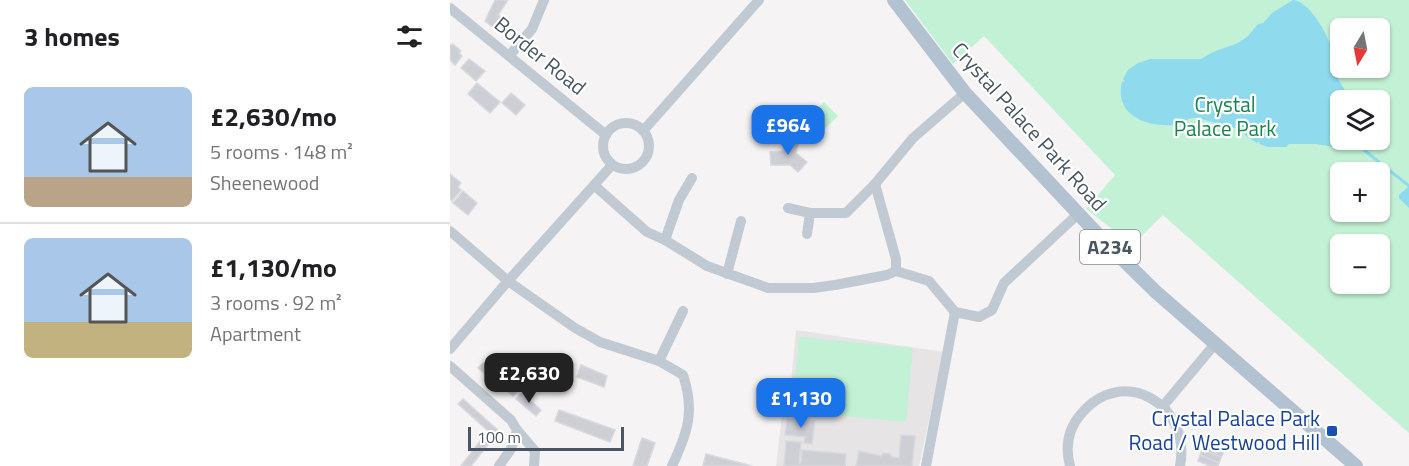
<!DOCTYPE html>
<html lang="en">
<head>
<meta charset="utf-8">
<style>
	body { margin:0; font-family:"Titillium Web",sans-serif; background:#f6f6f6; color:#202124; height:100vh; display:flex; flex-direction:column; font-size:22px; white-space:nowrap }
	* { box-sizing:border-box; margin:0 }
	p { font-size:20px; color:#757577 }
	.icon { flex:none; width:33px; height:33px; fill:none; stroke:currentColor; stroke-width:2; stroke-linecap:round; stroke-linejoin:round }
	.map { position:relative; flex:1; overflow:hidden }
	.side { display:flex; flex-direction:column; background:#fff; width:450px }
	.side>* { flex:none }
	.needle { width:39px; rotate:190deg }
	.tools { position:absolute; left:880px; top:18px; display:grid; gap:12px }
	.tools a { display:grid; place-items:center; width:60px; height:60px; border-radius:9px; background:#fff; box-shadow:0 2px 4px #0004; font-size:30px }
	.scale { position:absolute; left:18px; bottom:15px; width:156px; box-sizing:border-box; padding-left:6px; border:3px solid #4a5661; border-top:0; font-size:16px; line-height:21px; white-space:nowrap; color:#4a5661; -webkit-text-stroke:4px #fff; paint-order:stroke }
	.price { position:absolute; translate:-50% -51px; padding:0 14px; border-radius:12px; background:#1a73e8; color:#fff; font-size:20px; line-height:39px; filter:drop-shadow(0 2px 3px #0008) }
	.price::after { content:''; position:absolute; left:50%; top:36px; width:18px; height:14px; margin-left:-9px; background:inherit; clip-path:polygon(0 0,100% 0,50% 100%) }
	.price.on { background:#222; color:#fff }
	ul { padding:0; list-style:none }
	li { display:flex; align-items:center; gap:18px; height:150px; padding:0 24px }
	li+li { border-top:2px solid #e0e0e0 }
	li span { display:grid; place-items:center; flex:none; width:168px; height:120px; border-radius:9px; color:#555 }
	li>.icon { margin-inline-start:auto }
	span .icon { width:72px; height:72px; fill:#fffc; stroke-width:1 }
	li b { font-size:26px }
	h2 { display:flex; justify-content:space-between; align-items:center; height:72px; padding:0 24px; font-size:26px }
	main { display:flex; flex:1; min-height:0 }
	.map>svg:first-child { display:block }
	.education { fill:#e6e4e5 }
	.green { fill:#c3f1d5; fill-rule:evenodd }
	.water { fill:#90daee }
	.building { fill:#cdcfd5; stroke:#d7d9de; stroke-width:1.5 }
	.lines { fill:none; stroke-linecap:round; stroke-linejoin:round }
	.minor { stroke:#c1cad2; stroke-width:10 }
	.major { stroke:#b3c2d1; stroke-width:14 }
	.transit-dot { fill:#1a4fb4; stroke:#fff; stroke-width:2 }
	.labels { text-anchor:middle; stroke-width:4.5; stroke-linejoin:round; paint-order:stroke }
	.shield { fill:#fff; stroke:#808990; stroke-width:1.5 }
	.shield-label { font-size:20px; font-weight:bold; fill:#4a5661 }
	.street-label { font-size:21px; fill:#4a5661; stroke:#fff }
	.park-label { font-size:21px; fill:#17864f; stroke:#fff }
	.transit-label { font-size:21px; fill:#164399; stroke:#fff; text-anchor:end }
</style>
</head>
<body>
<main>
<section class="side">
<h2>3 homes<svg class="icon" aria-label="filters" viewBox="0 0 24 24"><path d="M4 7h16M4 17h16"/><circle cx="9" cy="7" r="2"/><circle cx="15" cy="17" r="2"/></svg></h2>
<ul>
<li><span style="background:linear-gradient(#a9c7e8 75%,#b9a48a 0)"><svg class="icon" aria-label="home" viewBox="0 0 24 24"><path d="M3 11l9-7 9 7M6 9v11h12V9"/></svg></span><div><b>£2,630/mo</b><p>5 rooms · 148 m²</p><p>Sheenewood</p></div></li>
<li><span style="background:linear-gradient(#a9c7e8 70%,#c2b280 0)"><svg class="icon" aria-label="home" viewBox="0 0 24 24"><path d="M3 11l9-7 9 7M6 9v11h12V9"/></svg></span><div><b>£1,130/mo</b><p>3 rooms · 92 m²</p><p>Apartment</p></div></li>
</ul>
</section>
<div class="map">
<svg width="959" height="466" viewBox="0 0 959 466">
	<rect width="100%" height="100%" fill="#f5f3f3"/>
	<polygon class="education" points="346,330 494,352 469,466 326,466 332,415 341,383"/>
	<g class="green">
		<path d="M455,0H959V433L713,215L677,250L661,228L636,209L665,175L534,36L503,64ZM891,28H930V68H891ZM891,100H930V140H891ZM891,172H930V212H891ZM891,244H930V284H891Z"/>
		<polygon points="374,102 388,116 364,139 351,125"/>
		<polygon points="349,337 463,348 456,422 342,411"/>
	</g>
	<g class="water">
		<path d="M843,0C862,2 881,41 885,58C886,63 886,70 887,76C890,85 898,91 899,100H891L892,140L884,147L865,144H839L836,147H818L809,144L810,141L807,143C800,139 791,131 785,128C781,127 749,118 745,118C737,118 730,124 722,125C695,127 664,114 672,82L675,81L673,79L678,70L688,63L700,59H751L763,52L788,43L798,36L808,24L813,23L822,13Z"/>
		<polygon points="899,140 904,140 959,184 959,208 949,198 949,195 958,187"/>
	</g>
	<g class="building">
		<polygon points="45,0 58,0 48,15 53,18 49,25 46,24 44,28 35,21"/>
		<polygon points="3,44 11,51 9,53 12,56 5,65 0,60 0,46"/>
		<polygon points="19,59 35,71 26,81 11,68"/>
		<polygon points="27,83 50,102 40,113 18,94"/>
		<polygon points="61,93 75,105 66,115 52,103"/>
		<polygon points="336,139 349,142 346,153 357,162 348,172 340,165 321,165 320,152 333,151"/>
		<polygon points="0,174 11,183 8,187 11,190 2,201 0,199"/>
		<polygon points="13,191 27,203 18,215 3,203"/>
		<polygon points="33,363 67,391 63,396 28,368"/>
		<polygon points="131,365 157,376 154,387 127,377"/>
		<polygon points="72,393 91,410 86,416 66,399"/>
		<polygon points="13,399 50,432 45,437 8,404"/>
		<polygon points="109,410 165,430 160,442 105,421"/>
		<polygon points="337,418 365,421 362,444 354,443 355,437 335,435"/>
		<polygon points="451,435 465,436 462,466 406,466 409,451 431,456 433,453 440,454 442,457 449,458"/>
		<polygon points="34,436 41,441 21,466 11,466"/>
		<polygon points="192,438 205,443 197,466 183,466"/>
		<polygon points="336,441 351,442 349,463 351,463 352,450 396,454 395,466 334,466"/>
		<polygon points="754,444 774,452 771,457 752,450"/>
		<polygon points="752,450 771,457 769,463 750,455"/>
		<polygon points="256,454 302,466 253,466"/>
		<polygon points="750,455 769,463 768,466 760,466 748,461"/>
	</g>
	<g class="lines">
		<g class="minor">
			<polyline points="0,8 156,135"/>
			<polyline points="59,56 82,29 94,0"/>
			<circle cx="176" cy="146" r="23"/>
			<polyline points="193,131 309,0"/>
			<polyline points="425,184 446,259 446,271"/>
			<polyline points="145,186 197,232 215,240 257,266 318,288 363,288 385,285 437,275 446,271 479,281 505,312 529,317 542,310 554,283 628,214"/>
			<polyline points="338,208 360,213 396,213 425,184 463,138 515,93"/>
			<path d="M0,231L58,281L125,328L150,342L209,361L233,375C245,411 238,432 222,466"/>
			<polyline points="357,234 360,213"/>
			<polyline points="215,240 229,200 242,178"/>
			<polyline points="277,274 291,221"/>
			<polyline points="0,349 58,281 162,165"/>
			<polyline points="209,361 233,311"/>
			<polyline points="0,366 61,420 67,430 61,449 49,466"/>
			<polyline points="713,406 765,344"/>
			<polyline points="67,430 85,451 84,466"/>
			<polyline points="476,466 505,312"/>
			<path d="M620,466C615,447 618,429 631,414C672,364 742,404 730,466"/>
		</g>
		<polyline class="major" points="444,0 515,93 654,241 706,292 906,466"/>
	</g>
	<rect class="transit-dot" x="876" y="425" width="12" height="12" rx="3"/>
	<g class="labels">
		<rect class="shield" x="630" y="230" width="60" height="34" rx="4.5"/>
		<g class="shield-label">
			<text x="660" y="254">A234</text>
		</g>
		<g class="street-label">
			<text transform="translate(90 56) rotate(39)" y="7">Border Road</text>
			<text transform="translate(579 127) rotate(48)" y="7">Crystal Palace Park Road</text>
		</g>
		<g class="park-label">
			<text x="775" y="112">Crystal<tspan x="775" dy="24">Palace Park</tspan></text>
		</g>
		<g class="transit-label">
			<text x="870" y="426">Crystal Palace Park<tspan x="870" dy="24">Road / Westwood Hill</tspan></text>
		</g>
	</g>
</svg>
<div class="tools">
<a><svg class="needle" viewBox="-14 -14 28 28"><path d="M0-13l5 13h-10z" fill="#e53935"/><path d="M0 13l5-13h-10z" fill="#757577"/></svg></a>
<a><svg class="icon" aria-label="layers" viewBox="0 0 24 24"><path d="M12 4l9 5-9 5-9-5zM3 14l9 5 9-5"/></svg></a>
<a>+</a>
<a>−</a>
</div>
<div class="scale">100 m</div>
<b class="price" style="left:338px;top:156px">£964</b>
<b class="price on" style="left:79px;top:404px">£2,630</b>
<b class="price" style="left:351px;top:429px">£1,130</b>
</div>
</main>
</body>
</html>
